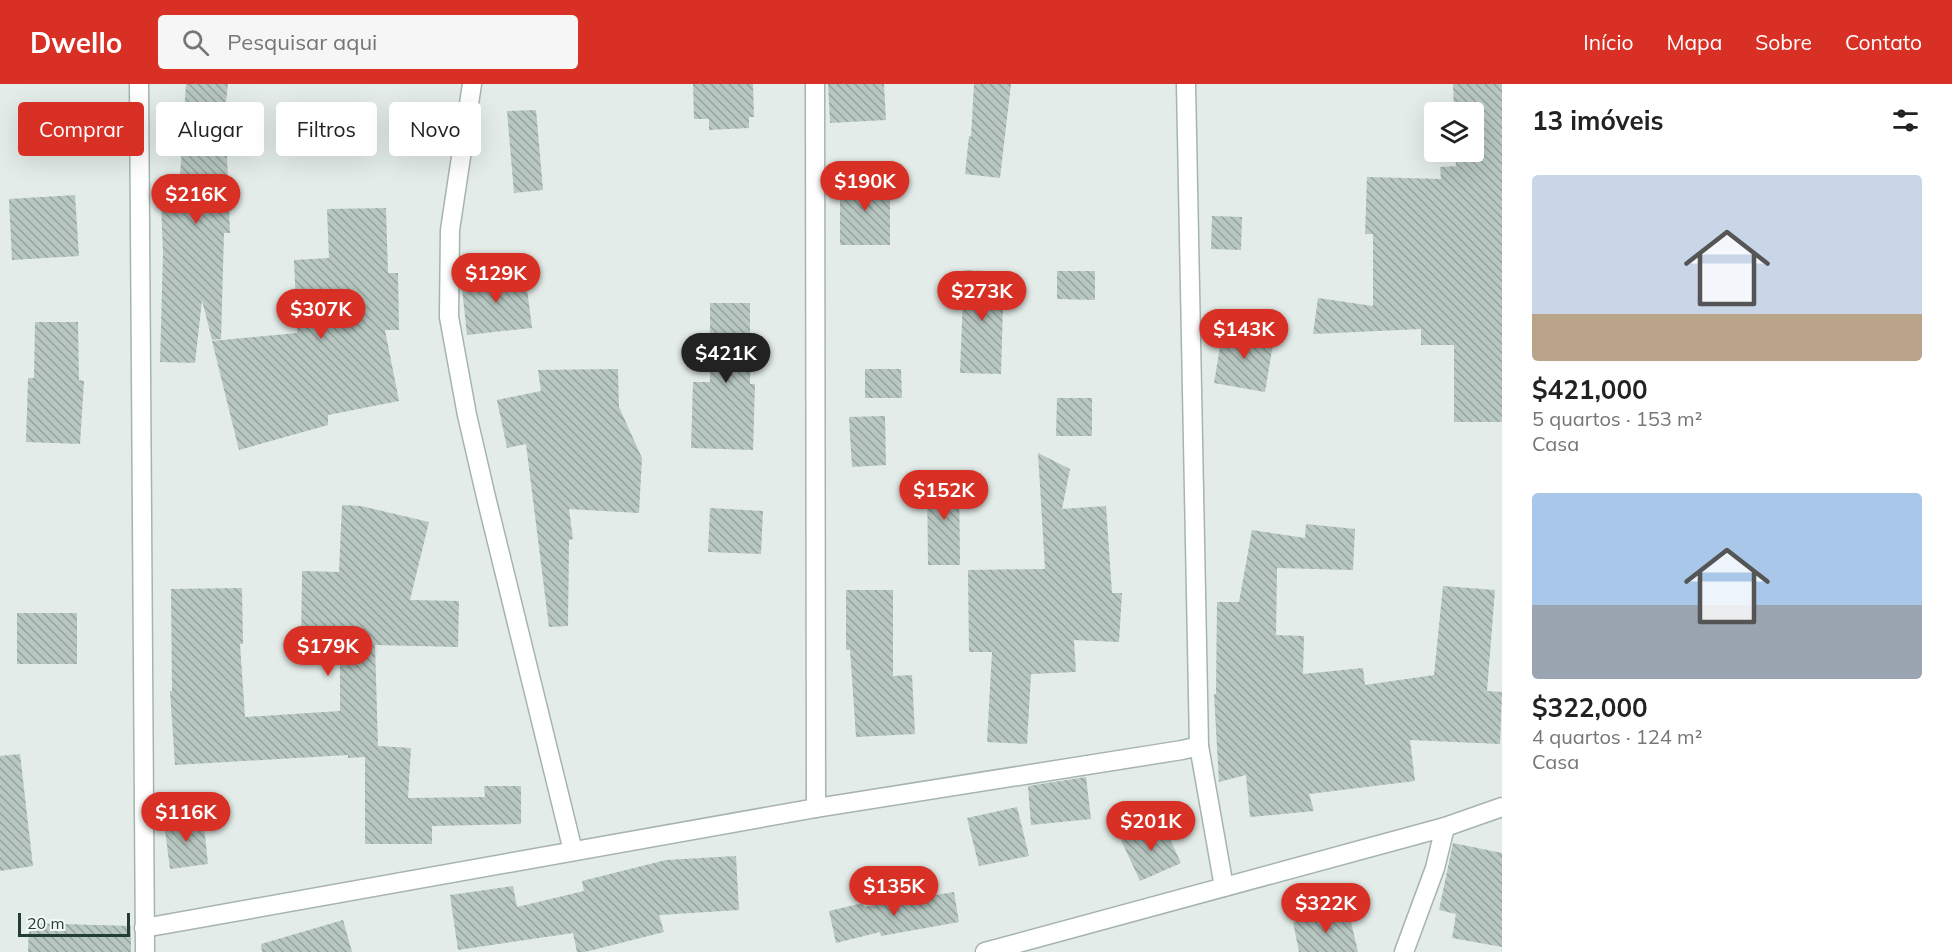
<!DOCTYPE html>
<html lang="pt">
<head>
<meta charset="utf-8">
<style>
	body { margin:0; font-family:Mulish,sans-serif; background:#f6f6f6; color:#222; height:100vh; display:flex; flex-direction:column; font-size:22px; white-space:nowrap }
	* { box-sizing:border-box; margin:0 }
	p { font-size:20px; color:#767676 }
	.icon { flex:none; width:33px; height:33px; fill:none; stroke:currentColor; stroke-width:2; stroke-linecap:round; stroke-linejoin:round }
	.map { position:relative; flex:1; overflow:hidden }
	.sheet { display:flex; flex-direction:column; background:#fff; width:450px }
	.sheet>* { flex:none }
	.top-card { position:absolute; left:18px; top:18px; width:570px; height:54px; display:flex; gap:12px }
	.fabs { position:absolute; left:1424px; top:18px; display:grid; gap:12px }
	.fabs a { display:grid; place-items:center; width:60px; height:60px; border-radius:6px; background:#fff; box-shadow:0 6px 24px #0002; font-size:30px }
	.scale { position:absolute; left:18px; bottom:15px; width:112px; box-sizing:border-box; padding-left:6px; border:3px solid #233d35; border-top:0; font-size:16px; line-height:21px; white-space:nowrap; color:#233d35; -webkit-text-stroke:4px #f3f9f6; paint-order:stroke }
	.price { position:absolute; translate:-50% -51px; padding:0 14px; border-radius:21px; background:#d93025; color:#fff; font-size:20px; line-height:39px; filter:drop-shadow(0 2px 3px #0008) }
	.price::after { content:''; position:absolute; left:50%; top:36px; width:18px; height:14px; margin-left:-9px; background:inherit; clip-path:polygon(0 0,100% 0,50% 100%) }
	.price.on { background:#222; color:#fff }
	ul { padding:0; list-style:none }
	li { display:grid; align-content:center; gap:12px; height:318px; padding:0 30px }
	li span { display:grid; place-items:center; height:186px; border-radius:6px; color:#555 }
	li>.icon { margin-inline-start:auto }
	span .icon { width:108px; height:108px; fill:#fffc; stroke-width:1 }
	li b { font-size:26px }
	h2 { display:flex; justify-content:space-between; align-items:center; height:72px; padding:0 30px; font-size:26px }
	.pill { padding:0 21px; border-radius:6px; background:#fff; box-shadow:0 6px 24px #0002; font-size:21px; line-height:54px }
	.pill.on { background:#d93025; color:#fff }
	header { display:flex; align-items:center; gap:36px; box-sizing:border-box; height:84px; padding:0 30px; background:#d93025; color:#fff }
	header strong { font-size:28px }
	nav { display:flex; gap:33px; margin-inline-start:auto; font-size:21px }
	.search { width:420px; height:54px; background:#f6f6f6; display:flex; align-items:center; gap:15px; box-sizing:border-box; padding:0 21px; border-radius:6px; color:#767676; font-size:22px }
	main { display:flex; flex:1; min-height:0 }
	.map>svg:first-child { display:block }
	.building { fill:url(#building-back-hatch) }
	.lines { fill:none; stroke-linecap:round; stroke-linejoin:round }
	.street-casing { stroke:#a6b4af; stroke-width:21 }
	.street { stroke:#fff; stroke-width:18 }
</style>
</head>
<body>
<header>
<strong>Dwello</strong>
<div class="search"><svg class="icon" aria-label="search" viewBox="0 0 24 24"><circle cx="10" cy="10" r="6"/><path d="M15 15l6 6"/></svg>Pesquisar aqui</div>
<nav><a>Início</a><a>Mapa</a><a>Sobre</a><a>Contato</a></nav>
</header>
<main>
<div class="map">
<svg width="1502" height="868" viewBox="0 0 1502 868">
	<defs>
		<pattern id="building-back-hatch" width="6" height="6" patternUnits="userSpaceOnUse" patternTransform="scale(1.5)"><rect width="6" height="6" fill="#b8c7c1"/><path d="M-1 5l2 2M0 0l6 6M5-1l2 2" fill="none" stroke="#95a39e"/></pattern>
	</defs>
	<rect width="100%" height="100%" fill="#e3ece8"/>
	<g class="building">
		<polygon points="186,0 228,0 226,18 231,18 227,73 230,149 224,149 221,255 212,256 202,216 195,279 160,278 163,170 160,92 180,92"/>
		<polygon points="693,0 753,0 754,33 749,33 749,44 709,46 709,35 694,35"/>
		<polygon points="828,0 884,0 886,36 830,39"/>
		<polygon points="974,0 1011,0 1000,94 965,90 969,52 971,53"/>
		<polygon points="1453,0 1502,0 1502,338 1454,338 1454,261 1421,261 1421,245 1313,250 1318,214 1373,222 1373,150 1365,150 1367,93 1441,95 1440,83 1456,82 1455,68 1473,68 1473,28 1454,28"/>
		<polygon points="536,26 543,106 514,109 507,27"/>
		<rect x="840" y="94" width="50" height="67"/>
		<polygon points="75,111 79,172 12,176 9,115"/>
		<polygon points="386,124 388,189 398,189 399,246 385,246 399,317 328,331 328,341 239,366 212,257 297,249 294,176 329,174 327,125"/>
		<polygon points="1212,132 1242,133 1241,166 1211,165"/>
		<polygon points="964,186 1004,188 1001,290 960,289"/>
		<polygon points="1057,187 1095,187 1095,216 1057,215"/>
		<polygon points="525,188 532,244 467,251 461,195"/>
		<polygon points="710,219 750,219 750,300 755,300 753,366 691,364 693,298 710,298"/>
		<polygon points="35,238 78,238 79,296 84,297 80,360 26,358 28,294 34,294"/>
		<polygon points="1223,245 1274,254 1265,308 1214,299"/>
		<polygon points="618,285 619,323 642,374 639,429 569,425 573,455 569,456 568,542 549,543 526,360 507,364 497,316 541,307 538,286"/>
		<polygon points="865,285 901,285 902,314 865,314"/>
		<polygon points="1057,314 1092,314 1092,352 1056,352"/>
		<polygon points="885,332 886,381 852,383 849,333"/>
		<polygon points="1038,369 1070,385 1062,425 1106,422 1112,509 1122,509 1119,558 1074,556 1076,588 1031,590 1027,660 987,658 992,568 969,568 968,486 1045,485"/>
		<polygon points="927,392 959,392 960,481 928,481"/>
		<polygon points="342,421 361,422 429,438 410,516 459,517 458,563 375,561 378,662 411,664 408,714 485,713 484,702 521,702 521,740 432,742 432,760 365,760 365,673 348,674 348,671 175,681 170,607 172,607 171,505 242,504 243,560 240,560 245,633 340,627 340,563 301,563 302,487 339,488"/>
		<polygon points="710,424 763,427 761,470 708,468"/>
		<polygon points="1306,440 1355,445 1353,486 1277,484 1276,551 1304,552 1303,590 1363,584 1365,601 1434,591 1443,502 1495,506 1487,607 1502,608 1500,660 1410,656 1415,697 1309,710 1314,727 1250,733 1246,691 1219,698 1214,610 1216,610 1217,518 1239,518 1252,446 1305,454"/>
		<polygon points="846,506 893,506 893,592 912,591 915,650 856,653 850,566 846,566"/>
		<rect x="17" y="529" width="60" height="51"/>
		<polygon points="20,670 33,782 0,787 0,672"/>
		<polygon points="1086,693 1091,735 1031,741 1028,702"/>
		<polygon points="1017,723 1029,772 979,782 967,734"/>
		<polygon points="203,733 208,780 170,785 164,738"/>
		<polygon points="1162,738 1181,779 1140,797 1121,756"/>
		<polygon points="1453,759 1502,769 1502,863 1452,854 1456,830 1439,826"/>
		<polygon points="736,772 739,826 659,831 664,848 585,868 577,868 573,849 458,866 450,811 513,802 517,823 584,807 582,797 666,776"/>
		<polygon points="954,808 959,838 881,852 880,848 836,859 829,827 863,819 864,823"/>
		<polygon points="1348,825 1358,868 1299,868 1293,838"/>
		<polygon points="343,836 352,868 262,868 261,860"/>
		<polygon points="29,839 131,842 131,868 28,868"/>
	</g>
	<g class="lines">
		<g class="street-casing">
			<g id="street">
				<polyline points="139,0 145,868"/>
				<polyline points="472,0 450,146 449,233 467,331 486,413 573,767"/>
				<polyline points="815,0 816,724"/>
				<polyline points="1199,662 1224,803"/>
				<polyline points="144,844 816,724 1182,666 1199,662 1186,0"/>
				<polyline points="985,868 1445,743 1502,723"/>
				<polyline points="1404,868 1435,784 1445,743"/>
			</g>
		</g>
		<use href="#street" class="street"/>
	</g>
</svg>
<div class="fabs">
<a><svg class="icon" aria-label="layers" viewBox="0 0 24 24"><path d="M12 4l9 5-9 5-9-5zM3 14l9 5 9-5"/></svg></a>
</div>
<div class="scale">20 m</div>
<b class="price" style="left:865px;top:128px">$190K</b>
<b class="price" style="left:196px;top:141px">$216K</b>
<b class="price" style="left:496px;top:220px">$129K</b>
<b class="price" style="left:982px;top:238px">$273K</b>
<b class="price" style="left:321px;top:256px">$307K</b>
<b class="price" style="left:1244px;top:276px">$143K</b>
<b class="price on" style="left:726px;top:300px">$421K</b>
<b class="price" style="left:944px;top:437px">$152K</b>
<b class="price" style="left:328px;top:593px">$179K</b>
<b class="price" style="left:186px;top:759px">$116K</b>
<b class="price" style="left:1151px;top:768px">$201K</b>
<b class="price" style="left:894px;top:833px">$135K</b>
<b class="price" style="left:1326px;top:850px">$322K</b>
<div class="top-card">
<a class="pill on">Comprar</a>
<a class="pill">Alugar</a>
<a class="pill">Filtros</a>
<a class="pill">Novo</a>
</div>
</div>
<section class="sheet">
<h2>13 imóveis<svg class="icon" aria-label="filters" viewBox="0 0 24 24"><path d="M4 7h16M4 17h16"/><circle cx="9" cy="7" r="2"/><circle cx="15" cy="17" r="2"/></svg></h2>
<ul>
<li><span style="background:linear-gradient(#c9d6e8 75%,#b9a48a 0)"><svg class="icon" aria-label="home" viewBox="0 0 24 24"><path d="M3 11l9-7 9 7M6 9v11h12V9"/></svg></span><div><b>$421,000</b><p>5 quartos · 153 m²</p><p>Casa</p></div></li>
<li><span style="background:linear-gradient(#a9c7e8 60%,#9aa5b1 0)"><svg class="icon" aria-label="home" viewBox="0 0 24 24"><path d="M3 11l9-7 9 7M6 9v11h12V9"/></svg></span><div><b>$322,000</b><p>4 quartos · 124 m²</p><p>Casa</p></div></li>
</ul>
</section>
</main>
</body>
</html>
